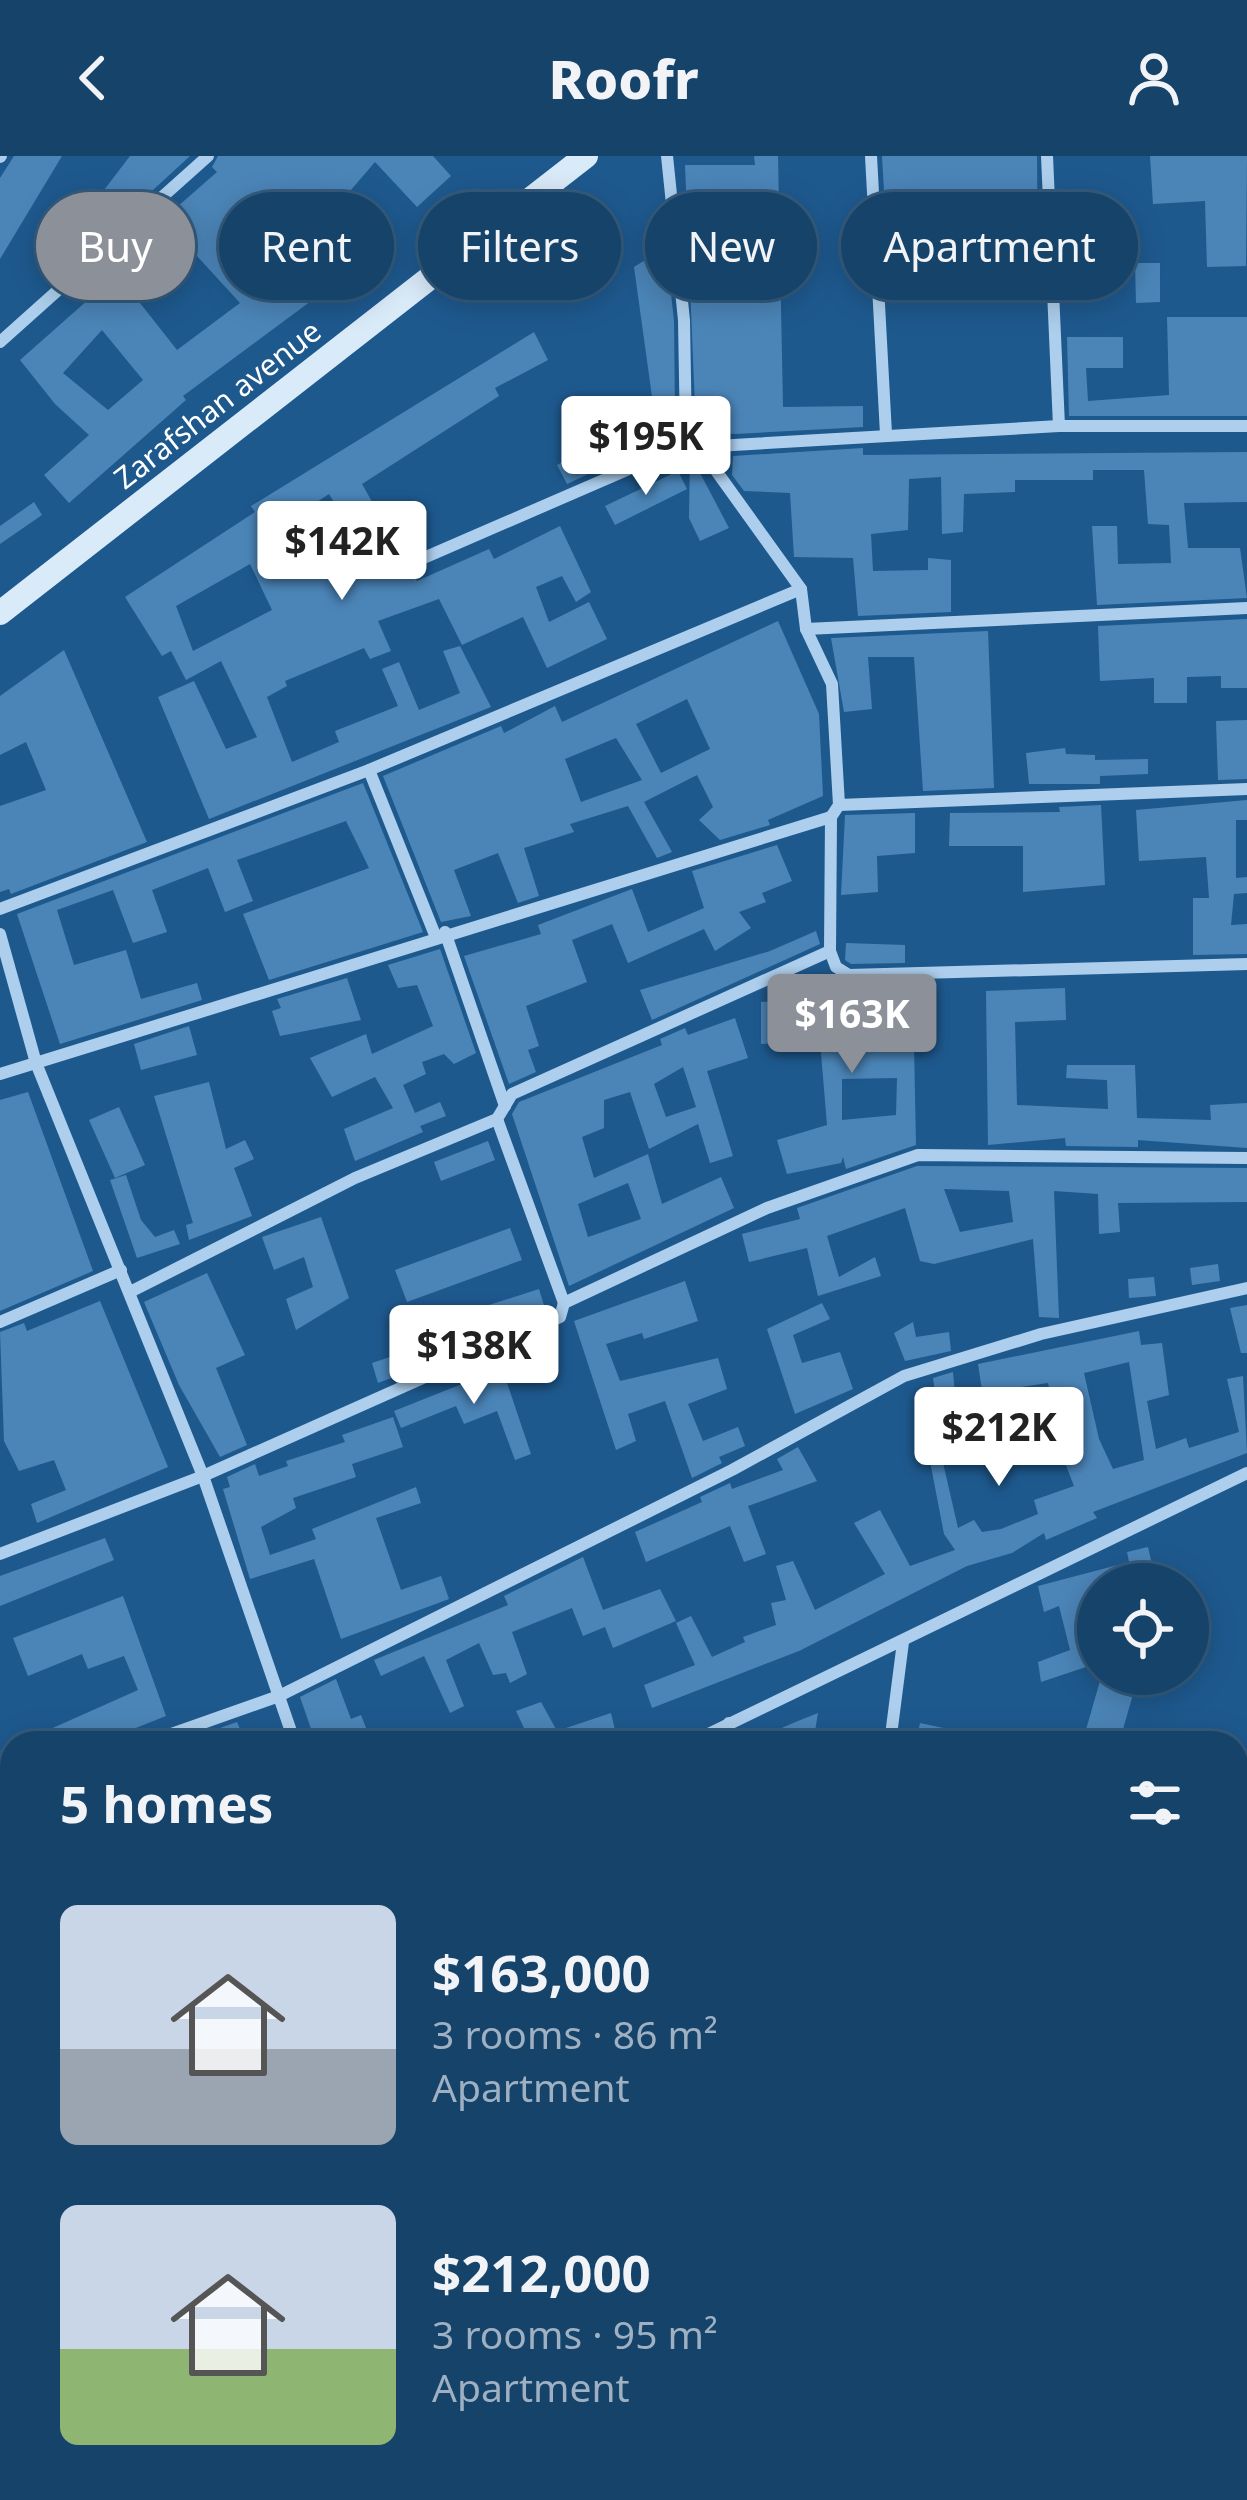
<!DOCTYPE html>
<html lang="en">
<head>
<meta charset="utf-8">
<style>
	body { margin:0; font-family:"Noto Sans",sans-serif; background:#1f4a70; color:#f1f3f6; height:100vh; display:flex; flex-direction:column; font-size:45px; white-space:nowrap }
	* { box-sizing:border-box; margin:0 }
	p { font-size:39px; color:#9eb0c1 }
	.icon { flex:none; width:66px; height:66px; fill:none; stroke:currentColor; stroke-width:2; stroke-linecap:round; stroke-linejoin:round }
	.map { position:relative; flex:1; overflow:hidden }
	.details { position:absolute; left:0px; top:1575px; width:1248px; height:771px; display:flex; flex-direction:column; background:#16436a; border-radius:36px 36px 0 0; box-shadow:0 6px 30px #0003,0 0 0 3px #355c7e }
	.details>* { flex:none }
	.hud { position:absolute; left:36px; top:36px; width:1176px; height:108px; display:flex; gap:24px }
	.controls { position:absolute; left:1077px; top:1407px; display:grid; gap:24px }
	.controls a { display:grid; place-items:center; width:132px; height:132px; border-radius:50%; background:#16436a; box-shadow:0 6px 30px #0003,0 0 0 3px #355c7e; font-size:60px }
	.price { position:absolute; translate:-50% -102px; padding:0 27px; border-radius:12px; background:#fff; color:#222; font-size:39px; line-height:78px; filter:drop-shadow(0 3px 6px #0008) }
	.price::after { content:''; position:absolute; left:50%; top:72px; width:36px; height:27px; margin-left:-18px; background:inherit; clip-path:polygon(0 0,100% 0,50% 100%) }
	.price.current { background:#8c9099; color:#fff }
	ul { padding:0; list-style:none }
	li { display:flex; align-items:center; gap:36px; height:300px; padding:0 60px }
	li span { display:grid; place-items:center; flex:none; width:336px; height:240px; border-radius:18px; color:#555 }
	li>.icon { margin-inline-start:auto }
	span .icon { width:144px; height:144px; fill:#fffc; stroke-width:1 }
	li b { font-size:51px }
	h2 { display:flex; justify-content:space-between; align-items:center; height:144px; padding:0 60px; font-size:51px }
	.chip { padding:0 42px; border-radius:54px; background:#16436a; box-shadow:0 6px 30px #0003,0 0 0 3px #355c7e; font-size:42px; line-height:108px }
	.chip.current { background:#8c9099; color:#fff }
	header { display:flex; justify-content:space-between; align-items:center; height:156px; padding:0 60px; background:#16436a; font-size:54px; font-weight:800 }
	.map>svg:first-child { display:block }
	.building { fill:#4b85b8; fill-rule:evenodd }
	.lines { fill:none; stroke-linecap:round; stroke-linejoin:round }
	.minor { stroke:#adcfed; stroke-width:12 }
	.secondary { stroke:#d9eaf9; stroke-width:24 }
	.labels { text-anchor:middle; stroke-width:12; stroke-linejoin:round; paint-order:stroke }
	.street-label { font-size:30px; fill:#fff; stroke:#1e598e }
</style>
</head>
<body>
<header><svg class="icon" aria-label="back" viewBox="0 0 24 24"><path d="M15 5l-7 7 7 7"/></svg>Roofr<svg class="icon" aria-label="person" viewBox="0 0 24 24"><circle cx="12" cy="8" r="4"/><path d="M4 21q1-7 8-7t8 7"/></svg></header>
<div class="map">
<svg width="1247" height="2344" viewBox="0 0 1247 2344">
	<rect width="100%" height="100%" fill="#1e598e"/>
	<g class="building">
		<polygon points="14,0 62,0 0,103 0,22"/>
		<polygon points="130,0 190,0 128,57 101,38"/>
		<path d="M218,0H433L451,20L417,51L375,6L326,63L362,99L330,131L183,240L186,244L69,347L44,319L89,279L55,248L20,204L184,59L177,51L217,16L212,11ZM245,46L302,102L255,137L227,109L246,93L223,64ZM186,88L240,147L177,194L129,133ZM102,174L143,224L108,254L63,217Z"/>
		<polygon points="754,0 778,0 783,251 863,250 863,271 735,278 696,275 685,9 755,9"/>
		<polygon points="882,0 1037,0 1038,121 889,122"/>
		<polygon points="1150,0 1247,0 1246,110 1207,111 1205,45 1153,48"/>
		<polygon points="666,91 674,165 675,257 654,255 634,111"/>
		<polygon points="1135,107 1160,107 1160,146 1136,147"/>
		<polygon points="1167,161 1247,161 1247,260 1069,260 1067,181 1123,181 1123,212 1086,212 1088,245 1169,239"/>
		<path d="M534,176L548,204L495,232L499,240L362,328L417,425L489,393L494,403L560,370L591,436L576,446L562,420L536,431L549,466L589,446L607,483L547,512L523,461L462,489L439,443L378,465L391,495L370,503L364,492L285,525L287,530L267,541L292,606L339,586L335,575L398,550L382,513L399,506L419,554L460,537L443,495L460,490L491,551L209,663L158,541L194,525L226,593L257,581L221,505L186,524L171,495L162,500L125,441L255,356L251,350ZM329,338L357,384L297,417L266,380ZM250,408L272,454L193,495L176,450Z"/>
		<polygon points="651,262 662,284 567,328 557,309"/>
		<polygon points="863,292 863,299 1247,296 1247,346 1184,347 1188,392 1240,392 1247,442 1097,449 1092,370 1117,370 1118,408 1171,407 1169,369 1148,368 1144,314 1093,314 1093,324 1015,324 1015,336 964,338 963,376 942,378 941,321 909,323 908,374 871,378 873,415 928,414 928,402 951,404 951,456 858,460 853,402 794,401 790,337 744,335 732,319 733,300"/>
		<polygon points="690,298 729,372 700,385 689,362"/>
		<polygon points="678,315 687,333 615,369 605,350"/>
		<polygon points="34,346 42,359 0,388 0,370"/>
		<polygon points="1247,463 1247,532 1221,532 1221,520 1187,521 1187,547 1154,547 1154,522 1100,525 1098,470"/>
		<path d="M778,465L819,558L823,640L768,664L770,669L720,684L699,664L713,651L697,619L644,646L672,696L657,702L628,650L570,668L574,676L524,692L539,740L518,747L498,697L454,714L471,760L441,766L383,620L501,570L504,577L555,550L562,566ZM687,543L710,593L661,617L636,568ZM616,582L642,624L581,646L565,603Z"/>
		<polygon points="988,475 994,632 923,635 914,501 868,501 872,553 844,556 831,482"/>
		<polygon points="64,494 147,686 11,738 9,733 0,736 0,650 46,634 26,586 0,599 0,540"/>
		<polygon points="1247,564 1247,623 1218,624 1216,565"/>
		<polygon points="1065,592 1066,598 1095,599 1095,604 1148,603 1148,618 1100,620 1100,628 1029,628 1026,597"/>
		<polygon points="363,627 423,776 269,824 243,758 369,712 346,665 237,704 253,745 225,756 208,712 152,734 167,776 133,787 113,734 57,754 74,809 126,794 141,843 197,827 202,844 60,888 17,758"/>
		<polygon points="1247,644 1247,664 1236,664 1236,722 1247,721 1247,737 1234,738 1231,769 1247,768 1247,798 1193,799 1193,742 1209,742 1206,701 1139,705 1136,654"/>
		<polygon points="1101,649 1105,729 1023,736 1023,690 949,690 950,657 1060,656 1059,651"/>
		<polygon points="915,657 915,697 877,700 878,736 841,739 845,659"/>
		<polygon points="777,689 792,725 762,737 766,746 739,756 751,772 715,795 704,773 628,807 612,768 572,784 587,826 526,850 539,890 528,894 536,916 509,928 464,800 541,778 538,769 632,733 648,776 704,752 692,715"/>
		<polygon points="816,775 820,788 652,864 640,834 770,795"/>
		<polygon points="846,787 905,789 905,807 851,808 845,804"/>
		<polygon points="440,793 476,897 454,908 444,898 422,906 426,918 403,929 415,957 440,946 446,960 420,970 423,976 355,1005 344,973 393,952 375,921 332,941 310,902 366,878 372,898 433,870 417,829 398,832 388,809"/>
		<polygon points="347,822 361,864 280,880 272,855 281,852 277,843"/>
		<polygon points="1065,832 1066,864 1015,866 1017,949 1108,953 1107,924 1066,922 1067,909 1135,909 1137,962 1211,964 1210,949 1247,947 1247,992 1138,984 1138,991 1066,990 1065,982 988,989 986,835"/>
		<path d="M913,837L916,989L846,1013L843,1001L841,1007L787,1018L777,984L827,969L820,885L761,888V846ZM897,922L896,959L842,964V923Z"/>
		<path d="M735,862L748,902L707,915L733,1000L710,1007L698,968L649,993L630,936L604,944V972L582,981L594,1022L648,998L662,1048L721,1021L734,1052L569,1130L512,958L519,946L662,889L660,883L685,872L688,879ZM683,911L696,951L666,961L654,928ZM628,1027L641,1063L588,1081L578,1048Z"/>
		<polygon points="189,870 197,899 141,914 134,888"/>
		<polygon points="209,926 226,993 245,984 254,1003 234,1012 252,1060 189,1084 186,1069 193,1067 154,940"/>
		<polygon points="28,936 93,1115 0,1155 0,944"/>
		<polygon points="119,951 145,1009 115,1022 89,964"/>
		<polygon points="488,985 495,1004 441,1025 434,1006"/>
		<path d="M917,1010L1247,1012V1046L1118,1047L1120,1076L1099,1078L1098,1038L1054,1035L1059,1162L1039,1161L1033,1083L934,1108L920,1105L905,1052L827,1080L839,1121L875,1101L881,1120L818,1140L807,1092L749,1106L742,1078L800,1063L797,1052ZM944,1033L1009,1035L1013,1066L960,1076Z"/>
		<polygon points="126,1019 141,1064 155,1081 174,1074 180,1088 137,1102 110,1024"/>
		<polygon points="321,1061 349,1142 296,1174 286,1143 313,1131 304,1101 274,1114 262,1081"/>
		<polygon points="510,1072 522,1104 407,1146 395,1114"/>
		<polygon points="1218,1108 1220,1125 1192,1129 1190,1112"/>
		<polygon points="207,1117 245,1199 216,1212 247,1289 220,1301 179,1229 144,1146"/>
		<polygon points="1154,1121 1156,1140 1129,1142 1128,1123"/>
		<polygon points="685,1125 698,1165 644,1183 642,1177 606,1188 620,1225 718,1202 727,1233 688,1248 703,1285 738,1271 745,1290 719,1301 722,1307 692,1322 665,1245 628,1258 636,1285 616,1294 574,1165"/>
		<polygon points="539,1133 546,1156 431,1196 423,1170"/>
		<polygon points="100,1145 168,1311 37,1367 31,1348 66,1334 54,1304 19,1315 4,1285 0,1176 24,1167 27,1175"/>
		<polygon points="822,1147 830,1163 793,1179 802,1207 840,1196 853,1233 795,1258 767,1173"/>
		<polygon points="1247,1149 1247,1197 1241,1197 1230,1152"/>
		<polygon points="913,1166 916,1181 949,1176 951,1195 905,1205 894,1177"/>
		<path d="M1139,1175L1141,1189L1162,1187L1169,1239L1147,1245L1156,1293L1186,1282L1189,1292L1239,1276L1227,1223L1243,1220L1247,1297L1093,1356L1097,1362L1046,1384L1044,1377L1012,1397L967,1410L799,1495L652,1552L644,1529L695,1509L676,1467L691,1460L712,1501L745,1486L743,1481L776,1469L771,1447L786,1444L776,1410L793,1405L815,1454L885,1418L854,1367L880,1354L910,1410L955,1394L944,1378L929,1300L941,1298L958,1372L974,1364L982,1376L1001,1373L1038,1358L1034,1344L1074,1330L1060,1294L1015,1307L1012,1282L976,1289L973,1279L988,1274L978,1208ZM1129,1206L1144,1304L1113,1313L1099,1283L1084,1217ZM1048,1227L1054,1255L1009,1268L1008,1233Z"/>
		<polygon points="423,1190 429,1208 378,1227 372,1207"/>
		<polygon points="502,1212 531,1298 515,1304 497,1255 464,1268 456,1250 401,1272 394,1255"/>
		<polygon points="953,1216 960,1294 943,1297 933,1222"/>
		<polygon points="393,1261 403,1291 352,1308 356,1321 293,1342 296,1352 261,1371 270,1399 316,1383 312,1373 416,1331 421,1347 376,1362 401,1434 441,1420 449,1443 341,1483 314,1403 250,1423 223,1333 230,1331 227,1321 255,1308 259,1320 288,1310 286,1305 345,1286 342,1279"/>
		<polygon points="798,1291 817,1325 748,1350 766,1398 744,1406 730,1370 646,1406 635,1376 702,1346 700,1341 730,1327 732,1333 783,1314 777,1303"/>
		<polygon points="105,1382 114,1404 0,1450 0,1420"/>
		<polygon points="1148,1391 1156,1426 1098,1428 1098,1507 1041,1526 1038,1506 1070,1494 1059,1450 1044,1456 1038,1430 1129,1406 1127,1396"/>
		<polygon points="583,1401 603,1454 660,1433 676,1465 613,1492 605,1471 583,1480 572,1452 512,1476 527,1518 510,1527 506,1517 493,1519 479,1487 446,1504 464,1550 450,1557 424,1500 381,1520 374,1504 508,1449 504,1440"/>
		<polygon points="123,1440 166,1560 98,1587 19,1587 138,1534 124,1500 88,1513 82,1498 28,1520 13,1482"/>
		<polygon points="1102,1518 1138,1521 1119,1587 1083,1584"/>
		<polygon points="336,1523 351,1563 361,1559 372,1587 316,1587 300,1541"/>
		<polygon points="541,1546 557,1575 611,1557 615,1574 585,1587 531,1587 516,1555"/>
		<polygon points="818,1557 813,1587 748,1587 793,1567"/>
		<polygon points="237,1566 246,1587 185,1587 220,1572"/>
		<polygon points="920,1567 981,1580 980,1587 916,1587"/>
	</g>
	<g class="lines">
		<g class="minor">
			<polyline points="667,0 684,164 686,280 699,291"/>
			<polyline points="871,0 886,278"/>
			<polyline points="1047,0 1059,270"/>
			<polyline points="0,1 1,0"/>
			<polyline points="0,186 208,0"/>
			<polyline points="419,404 689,287"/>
			<polyline points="806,473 1247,452"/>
			<polyline points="369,614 435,779"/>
			<polyline points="839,649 1247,633"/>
			<polyline points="0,753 369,614 801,433"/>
			<polyline points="445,776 505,950"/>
			<polyline points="0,778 36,907 203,1320 295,1587"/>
			<polyline points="830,795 836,811 849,819 1247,808"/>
			<polyline points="0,918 831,661"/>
			<polyline points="497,963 564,1147"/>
			<polyline points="130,1136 355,1022 497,963 512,938 830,795 831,661 839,649 832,528 806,473 801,433 699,291 1059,270 1247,270"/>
			<polyline points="0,1166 121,1114"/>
			<polyline points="0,1398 203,1320 560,1161 564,1147 767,1052 918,999 1247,1002"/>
			<polyline points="146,1587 279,1540 732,1314 904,1220 1041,1178 1247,1132"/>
			<polyline points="690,1587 1247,1317"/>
			<polyline points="724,1587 729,1567"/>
			<polyline points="890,1587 903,1486"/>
			<polyline points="0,1644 12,1639"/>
			<polyline points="0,1869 12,1864"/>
			<polyline points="20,2344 21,2334"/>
			<polyline points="310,2344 311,2334"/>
			<polyline points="548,2344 550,2334"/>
			<polyline points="734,2344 736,2334"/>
		</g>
		<polyline class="secondary" points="0,457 586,0"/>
	</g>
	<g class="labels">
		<g class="street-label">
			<text transform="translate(218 249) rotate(-38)" y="10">Zarafshan avenue</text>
		</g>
	</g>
</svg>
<div class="controls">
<a><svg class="icon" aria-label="locate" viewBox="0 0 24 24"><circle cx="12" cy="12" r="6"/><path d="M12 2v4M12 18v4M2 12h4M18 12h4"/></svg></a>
</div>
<b class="price" style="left:646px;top:342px">$195K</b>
<b class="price" style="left:342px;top:447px">$142K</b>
<b class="price current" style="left:852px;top:920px">$163K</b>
<b class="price" style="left:474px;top:1251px">$138K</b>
<b class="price" style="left:999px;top:1333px">$212K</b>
<div class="hud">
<a class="chip current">Buy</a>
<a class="chip">Rent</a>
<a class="chip">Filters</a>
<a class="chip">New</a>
<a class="chip">Apartment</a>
</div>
<section class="details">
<h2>5 homes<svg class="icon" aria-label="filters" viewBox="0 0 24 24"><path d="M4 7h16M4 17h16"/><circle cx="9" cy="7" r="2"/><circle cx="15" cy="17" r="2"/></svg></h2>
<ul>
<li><span style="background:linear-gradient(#c9d6e8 60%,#9aa5b1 0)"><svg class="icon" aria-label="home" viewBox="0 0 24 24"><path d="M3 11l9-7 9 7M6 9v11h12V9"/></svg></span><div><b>$163,000</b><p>3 rooms · 86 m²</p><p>Apartment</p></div></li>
<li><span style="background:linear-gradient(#c9d6e8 60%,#8fb573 0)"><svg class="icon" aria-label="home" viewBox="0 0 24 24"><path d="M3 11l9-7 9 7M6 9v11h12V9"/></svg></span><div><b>$212,000</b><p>3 rooms · 95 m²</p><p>Apartment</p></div></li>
</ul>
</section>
</div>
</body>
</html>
